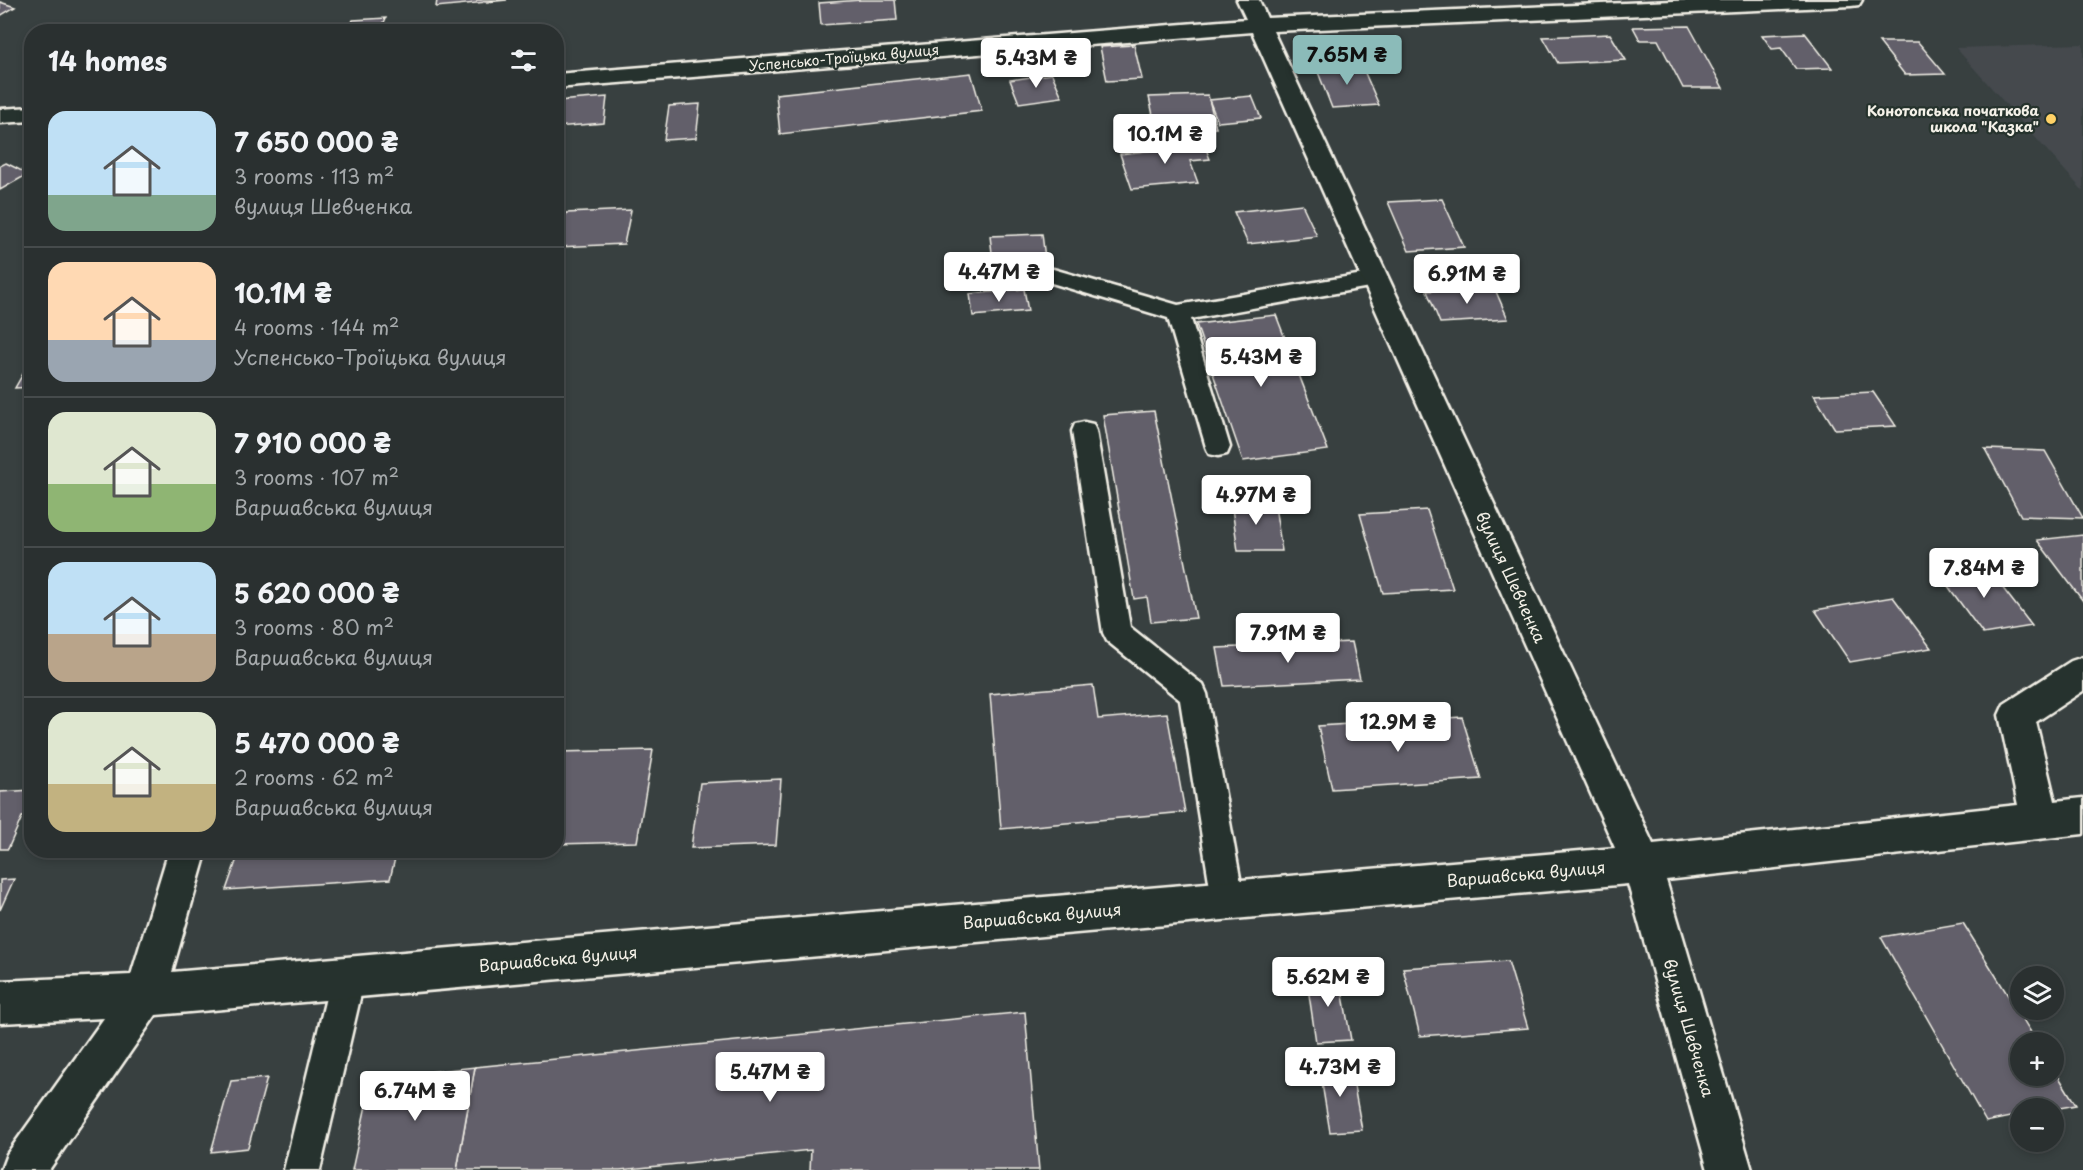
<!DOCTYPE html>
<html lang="en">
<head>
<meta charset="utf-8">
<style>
	body { margin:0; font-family:"Playpen Sans",sans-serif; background:#323838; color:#f1f3f6; height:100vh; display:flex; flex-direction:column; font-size:22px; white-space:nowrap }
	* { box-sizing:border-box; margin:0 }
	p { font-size:20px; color:#a5a9ab }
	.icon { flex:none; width:33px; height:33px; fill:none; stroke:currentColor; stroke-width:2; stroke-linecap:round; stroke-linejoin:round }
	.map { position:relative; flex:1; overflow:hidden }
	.details { position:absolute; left:24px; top:24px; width:540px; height:834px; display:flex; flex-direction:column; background:#2a3030; border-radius:24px; box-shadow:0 3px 9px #0003,0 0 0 2px #464b4c }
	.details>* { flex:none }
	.tools { position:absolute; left:2010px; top:966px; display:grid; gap:12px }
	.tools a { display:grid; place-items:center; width:54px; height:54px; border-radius:50%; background:#2a3030; box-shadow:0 3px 9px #0003,0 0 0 2px #464b4c; font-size:30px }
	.price { position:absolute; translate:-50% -51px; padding:0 14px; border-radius:6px; background:#fff; color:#222; font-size:20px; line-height:39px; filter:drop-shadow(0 2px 3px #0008) }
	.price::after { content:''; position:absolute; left:50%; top:36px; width:18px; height:14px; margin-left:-9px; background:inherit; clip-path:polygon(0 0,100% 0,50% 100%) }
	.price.active { background:#8bbbb9; color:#111 }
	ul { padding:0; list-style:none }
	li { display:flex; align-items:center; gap:18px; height:150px; padding:0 24px }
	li+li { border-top:2px solid #464b4c }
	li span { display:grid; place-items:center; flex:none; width:168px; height:120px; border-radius:18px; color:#555 }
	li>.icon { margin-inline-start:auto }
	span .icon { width:72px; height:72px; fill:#fffc; stroke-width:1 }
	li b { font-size:26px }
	h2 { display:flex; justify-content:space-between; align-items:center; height:72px; padding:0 24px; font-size:26px }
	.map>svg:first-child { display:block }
	.built { fill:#45494d }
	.building { fill:#625f6b; stroke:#f4f1e8; stroke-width:1.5 }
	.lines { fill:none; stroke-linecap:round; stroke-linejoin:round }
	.lane-casing { stroke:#f4f1e8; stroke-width:5 }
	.street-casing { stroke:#f4f1e8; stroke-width:5 }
	.lane { fill:#26332d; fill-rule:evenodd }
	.street { fill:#26332d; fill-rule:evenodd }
	.poi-dot { fill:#ffd166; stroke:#26332d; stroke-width:2 }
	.labels { text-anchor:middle; stroke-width:4.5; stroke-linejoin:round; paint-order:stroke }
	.far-street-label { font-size:14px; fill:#f4f1e8; stroke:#26332d }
	.far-poi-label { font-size:14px; font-weight:bold; fill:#f4f1e8; stroke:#26332d; text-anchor:end }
	.street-label { font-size:16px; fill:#f4f1e8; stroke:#26332d }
</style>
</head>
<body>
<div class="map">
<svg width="2083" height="1170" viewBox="0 0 2083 1170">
	<rect width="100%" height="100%" fill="#384040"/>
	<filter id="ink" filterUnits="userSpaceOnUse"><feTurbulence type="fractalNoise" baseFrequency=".0167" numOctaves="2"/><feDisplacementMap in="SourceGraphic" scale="12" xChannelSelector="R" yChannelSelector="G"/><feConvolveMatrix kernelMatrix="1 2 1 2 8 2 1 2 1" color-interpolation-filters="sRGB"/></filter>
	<g filter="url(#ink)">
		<polygon class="built" points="2083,44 2083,191 1956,48"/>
		<g class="building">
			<polygon points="437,0 507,0 436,7"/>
			<polygon points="861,0 895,0 897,20 821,25 819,3"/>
			<polygon points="0,2 15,7 0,16"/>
			<polygon points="386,18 381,29 348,31 353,20"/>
			<polygon points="1689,26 1723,88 1683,88 1658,40 1640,40 1633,27"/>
			<polygon points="1805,33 1832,68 1796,69 1781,48 1772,49 1762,35"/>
			<polygon points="1610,34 1626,60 1558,63 1543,37"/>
			<polygon points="1879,42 1918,42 1945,74 1905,75"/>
			<polygon points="1134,45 1142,79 1107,81 1100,47"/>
			<polygon points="1361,64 1379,105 1332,108 1316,67"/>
			<polygon points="971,73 982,111 780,134 776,94"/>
			<polygon points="1052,74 1062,97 1019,103 1010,80"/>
			<polygon points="1208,95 1216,128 1156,129 1149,97"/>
			<polygon points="1252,96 1261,118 1218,122 1209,100"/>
			<polygon points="607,97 604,123 556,127 557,101"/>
			<polygon points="700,104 696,138 664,140 669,106"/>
			<polygon points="1202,139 1210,159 1190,161 1198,183 1132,189 1120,154 1163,149 1161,143"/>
			<polygon points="6,163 28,174 0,190 0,166"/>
			<polygon points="1442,199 1464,247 1409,251 1388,202"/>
			<polygon points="1302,204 1317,236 1248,244 1234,212"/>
			<polygon points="631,210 624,244 558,247 566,213"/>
			<polygon points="1042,234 1045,258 993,261 990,236"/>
			<polygon points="1494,287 1508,319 1440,323 1427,291"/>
			<polygon points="1024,289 1028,311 973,316 970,294"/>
			<polygon points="1276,315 1328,450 1243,461 1196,324"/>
			<polygon points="32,358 32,387 15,388"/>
			<polygon points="1873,392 1896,426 1835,429 1814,395"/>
			<polygon points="1154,411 1196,618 1151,622 1147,597 1134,599 1103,415"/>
			<polygon points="1985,449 2045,451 2083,518 2021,516"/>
			<polygon points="1274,500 1282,551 1238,551 1231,501"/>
			<polygon points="1427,510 1453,589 1383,593 1360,514"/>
			<polygon points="2083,535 2083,601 2037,540"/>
			<polygon points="1985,565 2032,626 1983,634 1937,571"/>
			<polygon points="1893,597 1931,648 1850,662 1815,610"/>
			<polygon points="1352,642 1360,679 1224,686 1217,648"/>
			<polygon points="1093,685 1098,719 1167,713 1185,812 1001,829 990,694"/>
			<polygon points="1462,717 1481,779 1332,789 1318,726"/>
			<polygon points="653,750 637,842 556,844 556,752"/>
			<polygon points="781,779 776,845 691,848 700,783"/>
			<polygon points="32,790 32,816 22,817 8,849 0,849 0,792"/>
			<polygon points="240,850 397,850 390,879 226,890"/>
			<polygon points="14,879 0,910 0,880"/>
			<polygon points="1963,923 2037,1042 2020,1042 2020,1076 2054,1076 2054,1069 2076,1105 2054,1109 2020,1108 2020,1115 1986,1122 1881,937"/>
			<polygon points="1508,961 1528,1028 1420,1036 1403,968"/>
			<polygon points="1339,973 1351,1040 1316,1042 1306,974"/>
			<polygon points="1025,1012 1039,1170 810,1170 811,1150 620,1170 457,1170 475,1067"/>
			<polygon points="1350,1064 1362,1130 1330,1132 1319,1065"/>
			<polygon points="475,1067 457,1170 352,1170 372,1078"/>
			<polygon points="267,1078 248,1148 211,1152 231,1081"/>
		</g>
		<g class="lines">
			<g class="lane-casing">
				<g id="lane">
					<polygon points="1053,269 1178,305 1375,272 1383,274 1386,279 1383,284 1375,286 1191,319 1230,447 1227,454 1218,456 1209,454 1206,447 1168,318 1045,281 1042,276 1045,271"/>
					<polygon points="1084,422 1093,424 1096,431 1130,627 1203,685 1207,694 1244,900 1239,911 1228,916 1217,911 1212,900 1180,700 1107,641 1103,633 1072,431 1075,424"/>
					<polygon points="348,960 360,965 365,977 320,1170 284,1170 331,977 336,965"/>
				</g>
			</g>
			<g class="street-casing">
				<g id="street">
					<polygon points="1237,0 1259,0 1267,18 1697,0 1862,0 1859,5 1851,6 1273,31 1653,844 2018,805 1999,715 2004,704 2071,661 2083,657 2083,691 2036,722 2055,801 2083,798 2083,834 1666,880 1752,1170 1708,1170 1628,884 156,1015 49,1170 1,1170 7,1154 104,1018 0,1023 0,981 131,975 169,850 207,850 172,972 1615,848 1252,32 556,88 556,74 1246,19"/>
					<polygon points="32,107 32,121 0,123 0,109"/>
				</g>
			</g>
			<use href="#lane" class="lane"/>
			<use href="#street" class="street"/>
		</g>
	</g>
	<circle class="poi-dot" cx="2051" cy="119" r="6"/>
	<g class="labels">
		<g class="far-street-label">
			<text transform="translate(844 58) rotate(-5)" y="5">Успенсько-Троїцька вулиця</text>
		</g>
		<g class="far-poi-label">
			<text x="2039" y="116">Конотопська початкова<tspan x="2039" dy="16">школа "Казка"</tspan></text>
		</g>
		<g class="street-label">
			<text transform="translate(1511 577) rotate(65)" y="6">вулиця Шевченка</text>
			<text transform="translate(1526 874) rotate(-5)" y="6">Варшавська вулиця</text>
			<text transform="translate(1042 916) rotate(-5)" y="6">Варшавська вулиця</text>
			<text transform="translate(558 959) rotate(-5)" y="6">Варшавська вулиця</text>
			<text transform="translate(1689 1028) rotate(74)" y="6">вулиця Шевченка</text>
		</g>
	</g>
</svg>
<div class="tools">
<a><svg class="icon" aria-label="layers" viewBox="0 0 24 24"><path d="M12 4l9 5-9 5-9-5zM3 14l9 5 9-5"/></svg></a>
<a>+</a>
<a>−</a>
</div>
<b class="price active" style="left:1347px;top:86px">7.65M ₴</b>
<b class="price" style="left:1036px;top:89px">5.43M ₴</b>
<b class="price" style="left:1165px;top:165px">10.1M ₴</b>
<b class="price" style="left:999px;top:303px">4.47M ₴</b>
<b class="price" style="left:1467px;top:305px">6.91M ₴</b>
<b class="price" style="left:1261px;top:388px">5.43M ₴</b>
<b class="price" style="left:1256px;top:526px">4.97M ₴</b>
<b class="price" style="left:1984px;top:599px">7.84M ₴</b>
<b class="price" style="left:1288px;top:664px">7.91M ₴</b>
<b class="price" style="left:1398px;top:753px">12.9M ₴</b>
<b class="price" style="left:1328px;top:1008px">5.62M ₴</b>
<b class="price" style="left:1340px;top:1098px">4.73M ₴</b>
<b class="price" style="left:770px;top:1103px">5.47M ₴</b>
<b class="price" style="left:415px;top:1122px">6.74M ₴</b>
<section class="details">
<h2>14 homes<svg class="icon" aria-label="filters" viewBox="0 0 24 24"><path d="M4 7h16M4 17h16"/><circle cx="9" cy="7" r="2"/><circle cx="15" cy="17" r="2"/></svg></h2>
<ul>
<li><span style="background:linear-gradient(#bfe0f5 70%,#7fa58c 0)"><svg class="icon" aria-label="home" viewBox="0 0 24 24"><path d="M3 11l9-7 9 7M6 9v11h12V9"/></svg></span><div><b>7 650 000 ₴</b><p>3 rooms · 113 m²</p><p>вулиця Шевченка</p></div></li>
<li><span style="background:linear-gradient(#ffd9b3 65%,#9aa5b1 0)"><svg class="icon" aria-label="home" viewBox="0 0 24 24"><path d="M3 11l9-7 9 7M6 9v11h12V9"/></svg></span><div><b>10.1M ₴</b><p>4 rooms · 144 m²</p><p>Успенсько-Троїцька вулиця</p></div></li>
<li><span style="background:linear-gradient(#dfe7d0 60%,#8fb573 0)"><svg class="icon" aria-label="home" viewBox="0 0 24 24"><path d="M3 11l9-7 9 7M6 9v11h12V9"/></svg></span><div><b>7 910 000 ₴</b><p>3 rooms · 107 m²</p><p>Варшавська вулиця</p></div></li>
<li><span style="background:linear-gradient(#bfe0f5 60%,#b9a48a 0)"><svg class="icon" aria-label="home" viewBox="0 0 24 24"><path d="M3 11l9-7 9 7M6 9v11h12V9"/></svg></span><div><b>5 620 000 ₴</b><p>3 rooms · 80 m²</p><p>Варшавська вулиця</p></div></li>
<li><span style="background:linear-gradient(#dfe7d0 60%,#c2b280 0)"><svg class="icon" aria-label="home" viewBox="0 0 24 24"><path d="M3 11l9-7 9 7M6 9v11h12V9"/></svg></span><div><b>5 470 000 ₴</b><p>2 rooms · 62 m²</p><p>Варшавська вулиця</p></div></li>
</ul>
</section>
</div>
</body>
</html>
